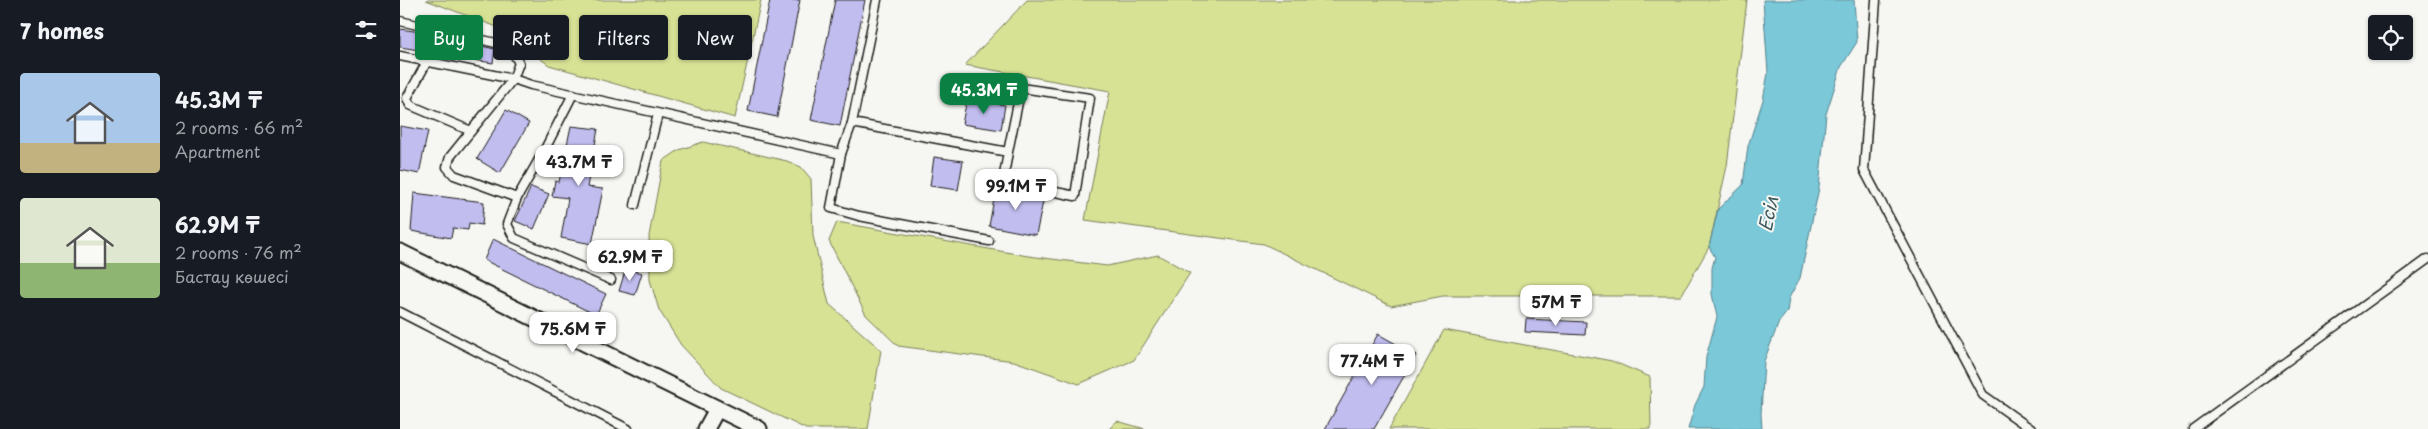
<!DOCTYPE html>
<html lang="en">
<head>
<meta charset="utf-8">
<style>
	body { margin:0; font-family:"Playpen Sans",sans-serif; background:#242831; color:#f1f3f6; height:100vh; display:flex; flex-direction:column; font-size:19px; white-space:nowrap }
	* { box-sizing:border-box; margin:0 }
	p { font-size:16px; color:#9ea1a6 }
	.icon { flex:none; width:28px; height:28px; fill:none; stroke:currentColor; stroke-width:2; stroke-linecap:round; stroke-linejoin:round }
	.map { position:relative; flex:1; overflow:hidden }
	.drawer { display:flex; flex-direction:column; background:#171b24; width:400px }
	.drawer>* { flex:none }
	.banner { position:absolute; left:15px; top:15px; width:475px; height:45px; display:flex; gap:10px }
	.fabs { position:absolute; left:1968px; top:15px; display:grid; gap:10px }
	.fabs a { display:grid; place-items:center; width:45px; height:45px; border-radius:5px; background:#171b24; box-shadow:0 1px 4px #0004; font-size:25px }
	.price { position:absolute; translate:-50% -42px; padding:0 11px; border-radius:10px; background:#fff; color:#222; font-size:16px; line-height:32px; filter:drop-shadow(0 1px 2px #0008) }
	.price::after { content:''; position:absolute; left:50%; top:30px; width:15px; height:11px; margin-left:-8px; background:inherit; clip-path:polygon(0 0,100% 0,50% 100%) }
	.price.selected { background:#0b8043; color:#fff }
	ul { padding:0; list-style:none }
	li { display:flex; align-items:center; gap:15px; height:125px; padding:0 20px }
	li span { display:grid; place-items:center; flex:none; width:140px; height:100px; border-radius:5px; color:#555 }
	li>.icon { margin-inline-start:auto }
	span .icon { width:60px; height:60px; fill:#fffc; stroke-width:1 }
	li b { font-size:21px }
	h2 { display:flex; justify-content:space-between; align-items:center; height:60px; padding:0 20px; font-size:21px }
	.pill { padding:0 18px; border-radius:5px; background:#171b24; box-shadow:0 1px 4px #0004; font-size:18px; line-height:45px }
	.pill.selected { background:#0b8043; color:#fff }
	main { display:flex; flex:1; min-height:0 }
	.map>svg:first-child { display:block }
	.green { fill:#d7e295; stroke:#7a7f58 }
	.water { fill:#7ac8d8; stroke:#54838d }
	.building { fill:#c1bdef; stroke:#1c1c1c }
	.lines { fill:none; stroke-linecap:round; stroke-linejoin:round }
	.lane-casing { stroke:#1c1c1c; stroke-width:11 }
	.street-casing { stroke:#1c1c1c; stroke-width:19 }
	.lane { stroke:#f6f6f2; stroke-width:8 }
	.street { stroke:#f6f6f2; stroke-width:15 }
	.labels { text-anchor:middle; stroke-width:4; stroke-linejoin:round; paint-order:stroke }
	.water-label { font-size:18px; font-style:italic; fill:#3d585e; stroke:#f6f6f2 }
</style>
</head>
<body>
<main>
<section class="drawer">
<h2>7 homes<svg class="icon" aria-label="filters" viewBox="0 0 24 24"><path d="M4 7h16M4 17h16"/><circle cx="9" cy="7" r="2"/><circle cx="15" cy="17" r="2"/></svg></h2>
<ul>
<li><span style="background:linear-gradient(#a9c7e8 70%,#c2b280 0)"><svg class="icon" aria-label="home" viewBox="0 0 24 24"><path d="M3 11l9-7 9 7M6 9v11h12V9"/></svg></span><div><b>45.3M ₸</b><p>2 rooms · 66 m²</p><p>Apartment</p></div></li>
<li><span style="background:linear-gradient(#dfe7d0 65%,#8fb573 0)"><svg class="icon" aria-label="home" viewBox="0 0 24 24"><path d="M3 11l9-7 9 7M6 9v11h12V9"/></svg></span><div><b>62.9M ₸</b><p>2 rooms · 76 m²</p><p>Бастау көшесі</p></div></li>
</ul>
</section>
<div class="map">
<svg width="2028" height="429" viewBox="0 0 2028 429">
	<rect width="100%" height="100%" fill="#f6f6f2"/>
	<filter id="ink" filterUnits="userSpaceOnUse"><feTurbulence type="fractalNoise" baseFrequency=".02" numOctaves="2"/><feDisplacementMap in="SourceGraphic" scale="10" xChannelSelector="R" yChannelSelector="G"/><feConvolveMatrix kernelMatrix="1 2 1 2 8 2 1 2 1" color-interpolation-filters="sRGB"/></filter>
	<g filter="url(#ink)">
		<g class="green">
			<polygon points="26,0 361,0 335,118 149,65 97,27"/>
			<polygon points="627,0 1347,0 1327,166 1309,247 1281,296 1043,296 991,306 864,244 685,220 710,91 565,65"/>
			<polygon points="303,142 387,161 401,167 411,179 413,236 429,304 481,350 468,429 406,429 321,388 281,345 259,310 250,280 249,236 263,161 279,150"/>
			<polygon points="437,222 628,256 707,266 758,255 790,273 734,360 679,384 614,361 498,346 466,315 429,241"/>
			<polygon points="1044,330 1212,361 1250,377 1251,429 989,429"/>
			<polygon points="717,421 745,429 709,429"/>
		</g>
		<polygon class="water" points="1363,0 1454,0 1457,42 1441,67 1426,114 1419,188 1400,278 1389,298 1387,312 1379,322 1364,361 1361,414 1362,429 1288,429 1295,405 1304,387 1306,357 1317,317 1312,294 1312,268 1315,257 1309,247 1318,209 1343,185 1348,146 1363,100 1368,73"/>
		<g class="building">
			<polygon points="370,0 400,0 377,117 348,111"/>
			<polygon points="435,0 465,0 440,126 411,120"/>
			<polygon points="0,29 27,33 25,51 0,47"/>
			<polygon points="49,39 95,49 93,63 46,56"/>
			<polygon points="567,99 605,105 601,130 562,124"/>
			<polygon points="106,110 129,123 100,173 77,159"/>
			<polygon points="0,126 28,131 19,174 0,170"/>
			<polygon points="171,126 198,129 187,187 203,189 192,244 161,238 168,198 152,196 155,181 159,182"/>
			<polygon points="534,157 563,161 558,190 530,186"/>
			<polygon points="131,187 149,194 134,229 115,221"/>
			<polygon points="596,188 644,197 636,235 589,226"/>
			<polygon points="14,193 84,202 82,225 69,223 68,230 53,228 51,238 11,231"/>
			<polygon points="93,239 206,294 196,315 84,260"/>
			<polygon points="226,268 242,273 235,295 219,291"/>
			<polygon points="1126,319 1186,322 1185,335 1125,332"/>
			<polygon points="978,334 1016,355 974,429 925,429"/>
		</g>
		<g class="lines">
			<g class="lane-casing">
				<g id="lane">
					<polyline points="477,0 452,123 441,154 431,208 459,216 589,241"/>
					<polyline points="1476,0 1464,170 1583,395 1631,429"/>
					<polyline points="0,21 109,46 119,63 113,79 131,85 441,154"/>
					<polyline points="44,31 7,98 10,105 71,131"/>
					<polyline points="0,56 113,79 50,157 47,167 54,175 117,198"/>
					<polyline points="173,94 145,149 117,198 107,224 114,238 211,280"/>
					<polyline points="452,123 608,152 603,181 675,196 690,98 621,88 608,152"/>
					<polyline points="235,205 258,114"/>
					<polyline points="0,312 228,429"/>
					<polyline points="1793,429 2028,259"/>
				</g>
			</g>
			<g class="street-casing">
				<g id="street">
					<polyline points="0,252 359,429"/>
					<polyline points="306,429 317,409"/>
				</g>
			</g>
			<use href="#lane" class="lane"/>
			<use href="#street" class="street"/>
		</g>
	</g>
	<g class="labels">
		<g class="water-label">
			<text transform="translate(1369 214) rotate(-78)" y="6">Есіл</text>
		</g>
	</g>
</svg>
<div class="fabs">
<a><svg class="icon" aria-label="locate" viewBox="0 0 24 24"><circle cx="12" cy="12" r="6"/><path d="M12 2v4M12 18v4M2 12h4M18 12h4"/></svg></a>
</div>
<b class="price selected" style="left:584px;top:115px">45.3M ₸</b>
<b class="price" style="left:179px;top:187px">43.7M ₸</b>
<b class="price" style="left:616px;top:211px">99.1M ₸</b>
<b class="price" style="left:230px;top:282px">62.9M ₸</b>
<b class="price" style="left:1156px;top:327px">57M ₸</b>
<b class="price" style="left:173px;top:354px">75.6M ₸</b>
<b class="price" style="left:972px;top:386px">77.4M ₸</b>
<div class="banner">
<a class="pill selected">Buy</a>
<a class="pill">Rent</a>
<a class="pill">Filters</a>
<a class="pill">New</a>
</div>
</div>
</main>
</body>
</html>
